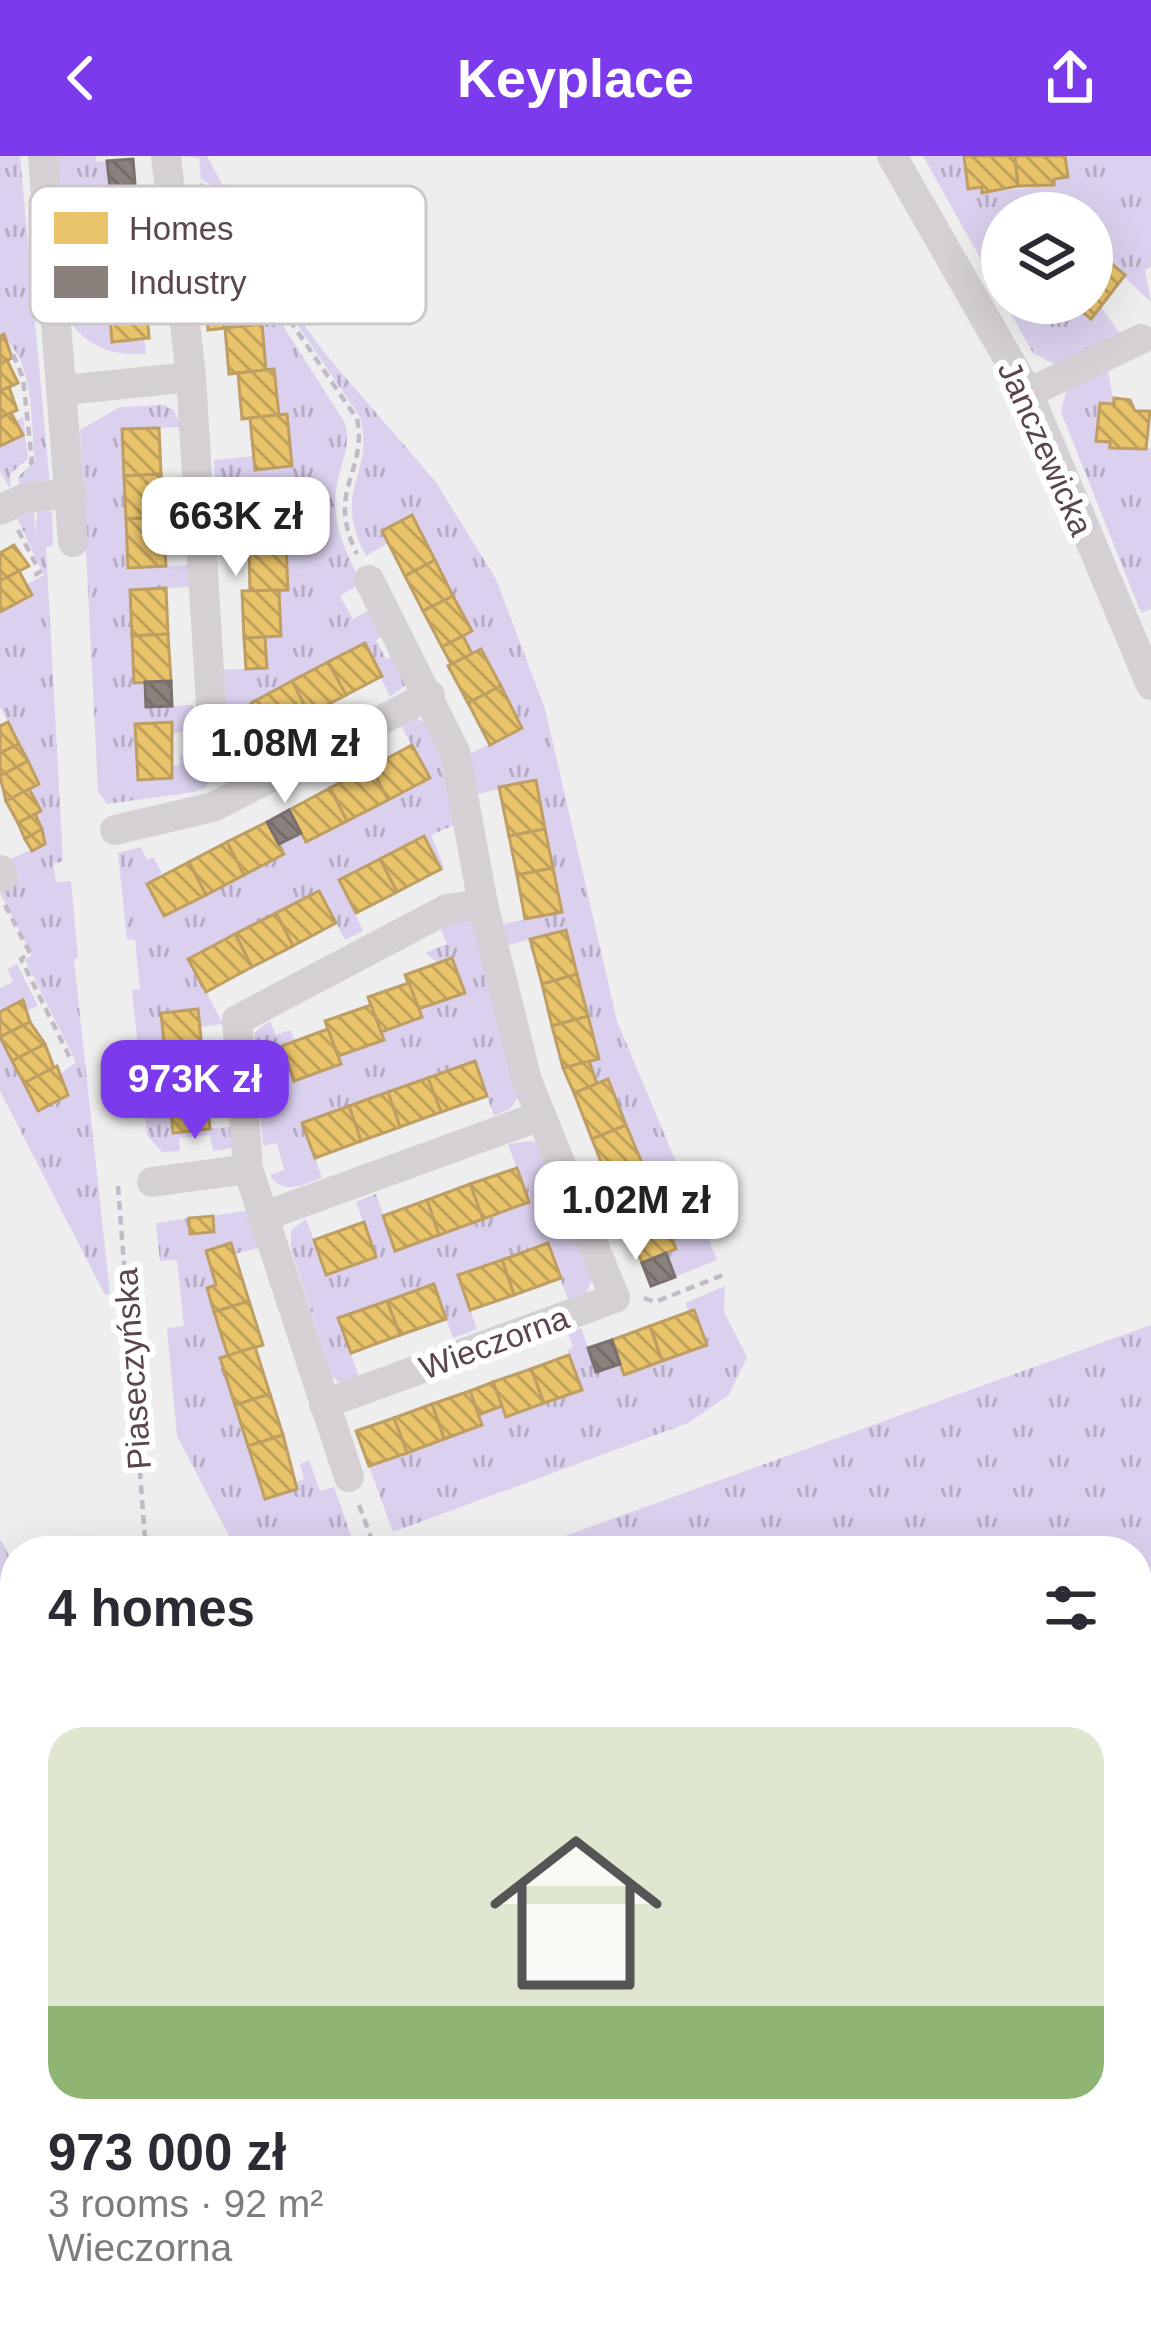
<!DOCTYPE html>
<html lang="en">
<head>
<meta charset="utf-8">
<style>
	body { margin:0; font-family:Arial,sans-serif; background:#f2f2f3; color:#2b2b33; height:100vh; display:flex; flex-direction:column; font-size:45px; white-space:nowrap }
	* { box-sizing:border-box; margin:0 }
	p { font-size:39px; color:#7c7c81 }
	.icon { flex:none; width:66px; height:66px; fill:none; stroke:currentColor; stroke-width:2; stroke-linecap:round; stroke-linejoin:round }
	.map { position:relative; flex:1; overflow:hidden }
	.panel { position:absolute; left:0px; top:1380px; width:1152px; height:804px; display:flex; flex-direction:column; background:#fff; border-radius:48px 48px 0 0; box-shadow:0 12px 48px #0002 }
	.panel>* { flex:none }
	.tools { position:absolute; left:981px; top:36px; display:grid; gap:24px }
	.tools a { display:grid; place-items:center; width:132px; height:132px; border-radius:50%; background:#fff; box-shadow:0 12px 48px #0002; font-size:60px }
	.price { position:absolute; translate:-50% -102px; padding:0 27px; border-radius:24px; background:#fff; color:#222; font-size:39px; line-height:78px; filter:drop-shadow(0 3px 6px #0008) }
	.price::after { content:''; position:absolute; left:50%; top:72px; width:36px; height:27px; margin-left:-18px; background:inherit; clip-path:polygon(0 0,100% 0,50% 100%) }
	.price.current { background:#7c3aed; color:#fff }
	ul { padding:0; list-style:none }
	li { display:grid; align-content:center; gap:24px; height:636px; padding:0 48px }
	li span { display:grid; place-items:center; height:372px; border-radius:36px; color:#555 }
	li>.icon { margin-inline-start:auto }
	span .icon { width:216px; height:216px; fill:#fffc; stroke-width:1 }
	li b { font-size:51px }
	h2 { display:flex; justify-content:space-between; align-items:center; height:144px; padding:0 48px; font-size:51px }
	header { display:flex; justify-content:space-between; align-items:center; height:156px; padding:0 48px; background:#7c3aed; color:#fff; font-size:54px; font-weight:700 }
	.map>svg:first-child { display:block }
	.grass { fill:url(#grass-tufts) }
	.forest { fill:url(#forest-firs) }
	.homes { fill:url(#homes-back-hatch); stroke:#be9e62; stroke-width:3 }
	.industry { fill:url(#industry-back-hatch); stroke:#7c6f6f; stroke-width:3 }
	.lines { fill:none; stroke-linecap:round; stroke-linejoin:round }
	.path { stroke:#c2bbc7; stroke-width:4.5; stroke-dasharray:9 6; stroke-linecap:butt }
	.street { stroke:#d5d0d3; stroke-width:30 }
	.labels { text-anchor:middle; stroke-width:12; stroke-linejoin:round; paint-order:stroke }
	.street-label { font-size:33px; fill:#5a4550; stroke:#fff }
	.key { fill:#fff; stroke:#cec7ca; stroke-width:3 }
	.key-label { font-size:33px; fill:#5a4550 }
</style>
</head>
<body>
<header><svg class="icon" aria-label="back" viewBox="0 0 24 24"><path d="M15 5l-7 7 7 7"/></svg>Keyplace<svg class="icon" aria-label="share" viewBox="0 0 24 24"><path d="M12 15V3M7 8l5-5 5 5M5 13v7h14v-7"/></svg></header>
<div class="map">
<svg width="1151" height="2184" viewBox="0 0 1151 2184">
	<defs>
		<pattern id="grass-tufts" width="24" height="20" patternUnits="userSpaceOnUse" patternTransform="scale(3)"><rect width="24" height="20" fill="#dbd1ee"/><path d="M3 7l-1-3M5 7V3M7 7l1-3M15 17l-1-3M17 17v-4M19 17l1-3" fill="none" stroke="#b5abc3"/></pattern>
		<pattern id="forest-firs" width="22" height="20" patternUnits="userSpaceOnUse" patternTransform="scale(3)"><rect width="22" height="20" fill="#dbd1ee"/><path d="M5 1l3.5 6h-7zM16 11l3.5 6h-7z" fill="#b5abc3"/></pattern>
		<pattern id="homes-back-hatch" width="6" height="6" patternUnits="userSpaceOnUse" patternTransform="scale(3)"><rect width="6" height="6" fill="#e9c46a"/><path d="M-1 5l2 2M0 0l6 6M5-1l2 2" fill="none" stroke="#c0a15a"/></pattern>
		<pattern id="industry-back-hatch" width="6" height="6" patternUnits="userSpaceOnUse" patternTransform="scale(3)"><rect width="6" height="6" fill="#8a817c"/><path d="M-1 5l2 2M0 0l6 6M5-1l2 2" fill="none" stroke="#746b68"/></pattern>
	</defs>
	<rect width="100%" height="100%" fill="#edeeed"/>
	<g class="grass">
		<path d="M0,0H20L49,320V327L20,332L18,321L35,305C31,266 34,199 0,180Z"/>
		<path d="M57,0H96L97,6L107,5L110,30L135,28L137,45L100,49L112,185L144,183L146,198C113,199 94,194 72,169Z"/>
		<path d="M181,0H207L277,131L326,199L435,325L496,423L545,553L617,865L717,1104L675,1121L666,1097L676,1092L608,924L597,928L589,905L599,902L566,774L504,790L499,769L561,755L536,625L474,639L465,600L522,572L482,493L472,498L463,480L472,475L412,360L382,375L388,387L366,400C330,333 376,318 360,261L267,124L219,34L201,23L199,2Z"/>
		<polygon points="923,0 964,0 968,32 982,31 983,37 1054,29 1054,23 1067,21 1065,0 1151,0 1151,111 1145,114 1151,146 1100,98 1092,106 1092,57 1002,57 1002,141"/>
		<path d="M204,42L212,46L257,129L345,267C352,291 339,309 336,334C331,367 347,398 361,427L340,440L353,463L373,452L387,478L376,484L386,503L398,498L406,529L390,541L364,488L251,546L279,601L263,610L251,607L241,593L262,582L252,560L230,571L223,558L220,514L267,512L265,481L281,480L279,434L286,391L294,389L292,341L256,342V355L216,356L214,304L254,300L256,314L291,310L287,259H279L274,213L266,214L262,168L244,169L240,118L228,119L226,94L212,95Z"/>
		<polygon points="1005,147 1072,147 1091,163 1101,151 1121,179 1058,210 1033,197"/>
		<polygon points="1107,210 1114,248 1100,247 1097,285 1110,286 1111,292 1151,292 1151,453 1141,457 1061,256 1067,230"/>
		<polygon points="164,249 174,254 181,271 123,273 128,412 188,409 189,431 130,434 134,526 145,526 147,551 193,549 195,572 172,578 172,566 136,568 138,623 171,622 171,610 180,609 180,600 188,598 196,617 215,612 205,632 194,636 107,648 98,635 80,274 120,251"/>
		<polygon points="23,261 28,303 10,318 11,334 0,316 0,290 22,279 16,265"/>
		<polygon points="34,351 35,379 38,351 52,356 53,390 46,391 63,706 53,707 56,726 71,725 78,801 74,804 110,1138 105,1139 0,935 0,881 37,954 67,939 58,920 76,906 25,804 32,799 0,737 19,723 10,703 45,688 35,658 40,655 29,633 39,627 0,550 0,456 31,440 26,429 44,419 16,360"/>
		<polygon points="417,562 436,576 459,667 431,679 444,711 441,713 423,680 339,724 363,775 345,784 319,735 189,803 223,868 200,871 197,853 161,858 173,976 237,970 231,992 213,995 210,979 179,982 180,995 162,996 147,979 132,834 140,833 135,784 127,783 118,697 141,691 147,704 153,701 162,717 148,728 165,760 283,698 279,688 301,677 307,686 429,623 401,569"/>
		<path d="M469,763L474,765L520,939L510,953L494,960L474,905L303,966L322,1022C301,1029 284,1040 270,1019L284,1014L277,987L263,990L254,877L270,865L276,879L290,874L295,885L282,891L294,925L341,908L339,900L383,884L381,876L421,861L419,853L464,837L452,802L438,807L425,797L447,788L440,771Z"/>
		<polygon points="17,808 38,850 28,854 23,844 0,856 0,832 13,826 7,813"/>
		<polygon points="532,985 539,989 593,1122 585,1139 569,1146 547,1087 458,1119 477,1173 453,1182 433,1128 339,1162 359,1222 339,1226 332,1221 291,1093 291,1074 306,1063 327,1119 376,1101 356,1046 376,1038 396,1094 529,1047 508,988"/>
		<polygon points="251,1054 263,1091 234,1098 230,1087 206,1096 216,1129 207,1133 228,1200 220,1203 264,1343 296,1333 295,1327 304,1323 300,1308 309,1304 320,1335 334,1331 355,1391 343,1395 237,1395 177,1280 167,1172 184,1170 177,1104 160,1105 156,1067 189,1062 191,1078 213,1076 213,1060"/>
		<polygon points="725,1130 724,1156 747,1201 729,1239 688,1267 393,1376 369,1310 482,1270 478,1259 502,1250 507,1261 581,1234 568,1194 573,1191 568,1177 581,1172 597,1216 706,1188 694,1155 689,1156 685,1147"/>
		<polygon points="1151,1169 1151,2184 644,2184 637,2169 1137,2169 1137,1395 523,1395"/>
		<polygon points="0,1383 15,1411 15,1569 4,1574 15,1596 15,1692 0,1663"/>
	</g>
	<polygon class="forest" points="0,1663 15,1692 15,1806 0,1777"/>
	<g class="homes">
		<polygon points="964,0 1015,0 1018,30 982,37 982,31 968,33"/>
		<polygon points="1015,0 1065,0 1068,21 1054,23 1054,29 1018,30"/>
		<polygon points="1099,97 1125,119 1091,163 1072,147 1092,147 1092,106"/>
		<polygon points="240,118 244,170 208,174 203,121"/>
		<polygon points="145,133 149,182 112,186 108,137"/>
		<polygon points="262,168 266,214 229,218 225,172"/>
		<polygon points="4,178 12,202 0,208 0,180"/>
		<polygon points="7,204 18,227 0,235 0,208"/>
		<polygon points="274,213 279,259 242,263 238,217"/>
		<polygon points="9,231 17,254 0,262 0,235"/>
		<polygon points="1114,242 1130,244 1135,255 1150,255 1146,293 1110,292 1110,286 1096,285 1100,247 1114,248"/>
		<polygon points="11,257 23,279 0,290 0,262"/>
		<polygon points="287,258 292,310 255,314 250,262"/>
		<polygon points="159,272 161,318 124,320 122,273"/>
		<polygon points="161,318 163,361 126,363 124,320"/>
		<polygon points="292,340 294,390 257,391 255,342"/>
		<polygon points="412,359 435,404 405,420 382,375"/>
		<polygon points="163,361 166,410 128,412 126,363"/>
		<polygon points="14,389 29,410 0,425 0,397"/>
		<polygon points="286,390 288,434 250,435 249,391"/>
		<polygon points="435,404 453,440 423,455 405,420"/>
		<polygon points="19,415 32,439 0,456 0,425"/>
		<polygon points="166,432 168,478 132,480 130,434"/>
		<polygon points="279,434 281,480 244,482 242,435"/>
		<polygon points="453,440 472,475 442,491 423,455"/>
		<polygon points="168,478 171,525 134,527 132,480"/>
		<polygon points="463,480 472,498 451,508 442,491"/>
		<polygon points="265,481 267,512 246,513 244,482"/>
		<polygon points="365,487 382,520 346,539 328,506"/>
		<polygon points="481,493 501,530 468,547 448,510"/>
		<polygon points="328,506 346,539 309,558 292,525"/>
		<polygon points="292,525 309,558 268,580 251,547"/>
		<polygon points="501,530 522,572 490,589 468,547"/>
		<polygon points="8,566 19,588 0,597 0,570"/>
		<polygon points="172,566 172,622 138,624 135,568"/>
		<polygon points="19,588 28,605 0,620 0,597"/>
		<polygon points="412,589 430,622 388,644 371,611"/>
		<polygon points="28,605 39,628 6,645 0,620"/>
		<polygon points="371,611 388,644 347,665 330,632"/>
		<polygon points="536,624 545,673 509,680 499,631"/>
		<polygon points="330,632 347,665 306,686 289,654"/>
		<polygon points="29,633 41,655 18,667 6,645"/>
		<polygon points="35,658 42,673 25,683 18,667"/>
		<polygon points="267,666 284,698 244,719 227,686"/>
		<polygon points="42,673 45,688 32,695 25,683"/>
		<polygon points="545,673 553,712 517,719 509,680"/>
		<polygon points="424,680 441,713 397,736 380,703"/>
		<polygon points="227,686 244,719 206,739 189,706"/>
		<polygon points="380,703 397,736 356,757 339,724"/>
		<polygon points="189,706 206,739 164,760 147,728"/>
		<polygon points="553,712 562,756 525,763 517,719"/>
		<polygon points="319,735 336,767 293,790 276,757"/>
		<polygon points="276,757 293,790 252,811 235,778"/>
		<polygon points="566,774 577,818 542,828 530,783"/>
		<polygon points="235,778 252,811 206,836 188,803"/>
		<polygon points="452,802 465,837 418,853 405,819"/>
		<polygon points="577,818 588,860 552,870 542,828"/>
		<polygon points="409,827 422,861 381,876 368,841"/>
		<polygon points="23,844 30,866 0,881 0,856"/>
		<polygon points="371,849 384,884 338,900 325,865"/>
		<polygon points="198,853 202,893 165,897 161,857"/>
		<polygon points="588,860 599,903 563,912 552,870"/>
		<polygon points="30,866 45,888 12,905 0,881"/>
		<polygon points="328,873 341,908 294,925 282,890"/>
		<polygon points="45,888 54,912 24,927 12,905"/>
		<polygon points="202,893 206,933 169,937 165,897"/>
		<polygon points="475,905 487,940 441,956 428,922"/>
		<polygon points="589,905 597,928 574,937 563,912"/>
		<polygon points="57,910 68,939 38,955 24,927"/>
		<polygon points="428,922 441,956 400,971 388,936"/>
		<polygon points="608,923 626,969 592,983 574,937"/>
		<polygon points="206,933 210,973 173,977 169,937"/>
		<polygon points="388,936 400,971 361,985 349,950"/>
		<polygon points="349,950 361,985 315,1002 302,967"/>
		<polygon points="626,969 642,1007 607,1021 592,983"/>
		<polygon points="642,1007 659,1050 625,1064 607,1021"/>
		<polygon points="517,1012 529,1046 483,1063 470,1028"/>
		<polygon points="470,1028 483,1063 439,1079 427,1044"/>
		<polygon points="427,1044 439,1079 395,1095 383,1060"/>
		<polygon points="659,1050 676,1093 642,1107 625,1064"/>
		<polygon points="213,1060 214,1076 190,1078 189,1062"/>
		<polygon points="364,1066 376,1101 326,1119 314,1084"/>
		<polygon points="231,1087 249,1145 214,1156 207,1132 216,1129 206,1095"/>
		<polygon points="548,1087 561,1122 514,1139 502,1104"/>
		<polygon points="502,1104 514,1139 470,1154 458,1119"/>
		<polygon points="434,1128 446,1163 400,1179 387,1145"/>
		<polygon points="249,1145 263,1189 228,1200 214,1156"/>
		<polygon points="387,1145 400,1179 351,1197 338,1162"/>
		<polygon points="694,1154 707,1189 662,1205 650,1170"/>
		<polygon points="650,1170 662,1205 624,1219 612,1184"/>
		<polygon points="255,1191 270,1238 235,1249 220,1202"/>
		<polygon points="569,1199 582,1234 544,1247 531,1213"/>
		<polygon points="531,1213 544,1247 506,1261 493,1226"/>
		<polygon points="493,1226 502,1250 478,1259 470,1235"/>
		<polygon points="470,1235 482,1269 444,1283 432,1248"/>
		<polygon points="270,1238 283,1279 248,1290 235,1249"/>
		<polygon points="432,1248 444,1283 407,1297 394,1262"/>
		<polygon points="394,1262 407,1297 369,1310 356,1275"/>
		<polygon points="283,1279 297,1333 265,1343 248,1290"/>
	</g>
	<g class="industry">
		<polygon points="133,3 135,28 110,31 107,5"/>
		<polygon points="171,525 172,550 146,551 145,526"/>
		<polygon points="289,654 301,677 279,688 267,666"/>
		<polygon points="666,1097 675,1121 651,1130 642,1107"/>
		<polygon points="612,1184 620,1208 596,1216 588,1192"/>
	</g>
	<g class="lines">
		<g class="path">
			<path d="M200,29L217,37L263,125L357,263C368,316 325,334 357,398"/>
			<polyline points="13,198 23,222 32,306 25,312"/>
			<polyline points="18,374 40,416 29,422"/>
			<polyline points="5,749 30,797 21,803 72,906"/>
			<polyline points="118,1030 146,1395"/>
			<polyline points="644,1142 655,1146 723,1119"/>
			<polyline points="359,1349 372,1384"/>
			<polyline points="0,1585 15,1615"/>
			<polyline points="207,2169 208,2184"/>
		</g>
		<g class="street">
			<polyline points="43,0 73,386"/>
			<polyline points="166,0 191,221 212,564 245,633"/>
			<polyline points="892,0 1028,237 1151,529"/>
			<polyline points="65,234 191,221"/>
			<polyline points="1028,237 1141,183"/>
			<polyline points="0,354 25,342 71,337"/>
			<polyline points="115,674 213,651 430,539"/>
			<polyline points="0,714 3,721"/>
			<polyline points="152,1026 248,1013"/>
			<polyline points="262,1061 540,960"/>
			<polyline points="324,1248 615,1142 527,925 483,748 455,596 369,424"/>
			<polyline points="349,1321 248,1013 237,864 447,753 483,748"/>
		</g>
	</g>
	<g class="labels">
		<g class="street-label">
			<text transform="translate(1046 292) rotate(66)" y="12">Janczewicka</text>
			<text transform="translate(494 1186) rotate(-20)" y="12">Wieczorna</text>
			<text transform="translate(132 1213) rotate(-94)" y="12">Piaseczyńska</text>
		</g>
	</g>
	<rect x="30" y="30" width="396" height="138" rx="18" class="key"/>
	<rect x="54" y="56" width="54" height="32" fill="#e9c46a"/>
	<rect x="54" y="110" width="54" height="32" fill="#8a817c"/>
	<g class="key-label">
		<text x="129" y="84">Homes</text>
		<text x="129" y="138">Industry</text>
	</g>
</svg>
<div class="tools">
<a><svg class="icon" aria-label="layers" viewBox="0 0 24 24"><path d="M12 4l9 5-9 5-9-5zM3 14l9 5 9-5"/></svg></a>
</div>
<b class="price" style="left:236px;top:423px">663K zł</b>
<b class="price" style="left:285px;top:650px">1.08M zł</b>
<b class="price current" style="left:195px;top:986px">973K zł</b>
<b class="price" style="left:636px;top:1107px">1.02M zł</b>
<section class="panel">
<h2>4 homes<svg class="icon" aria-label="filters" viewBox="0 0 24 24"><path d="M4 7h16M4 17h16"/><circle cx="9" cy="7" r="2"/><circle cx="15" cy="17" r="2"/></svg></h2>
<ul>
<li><span style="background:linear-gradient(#dfe7d0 75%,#8fb573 0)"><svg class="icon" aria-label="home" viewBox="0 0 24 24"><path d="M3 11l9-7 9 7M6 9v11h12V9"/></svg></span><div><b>973 000 zł</b><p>3 rooms · 92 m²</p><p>Wieczorna</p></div></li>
</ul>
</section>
</div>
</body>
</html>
